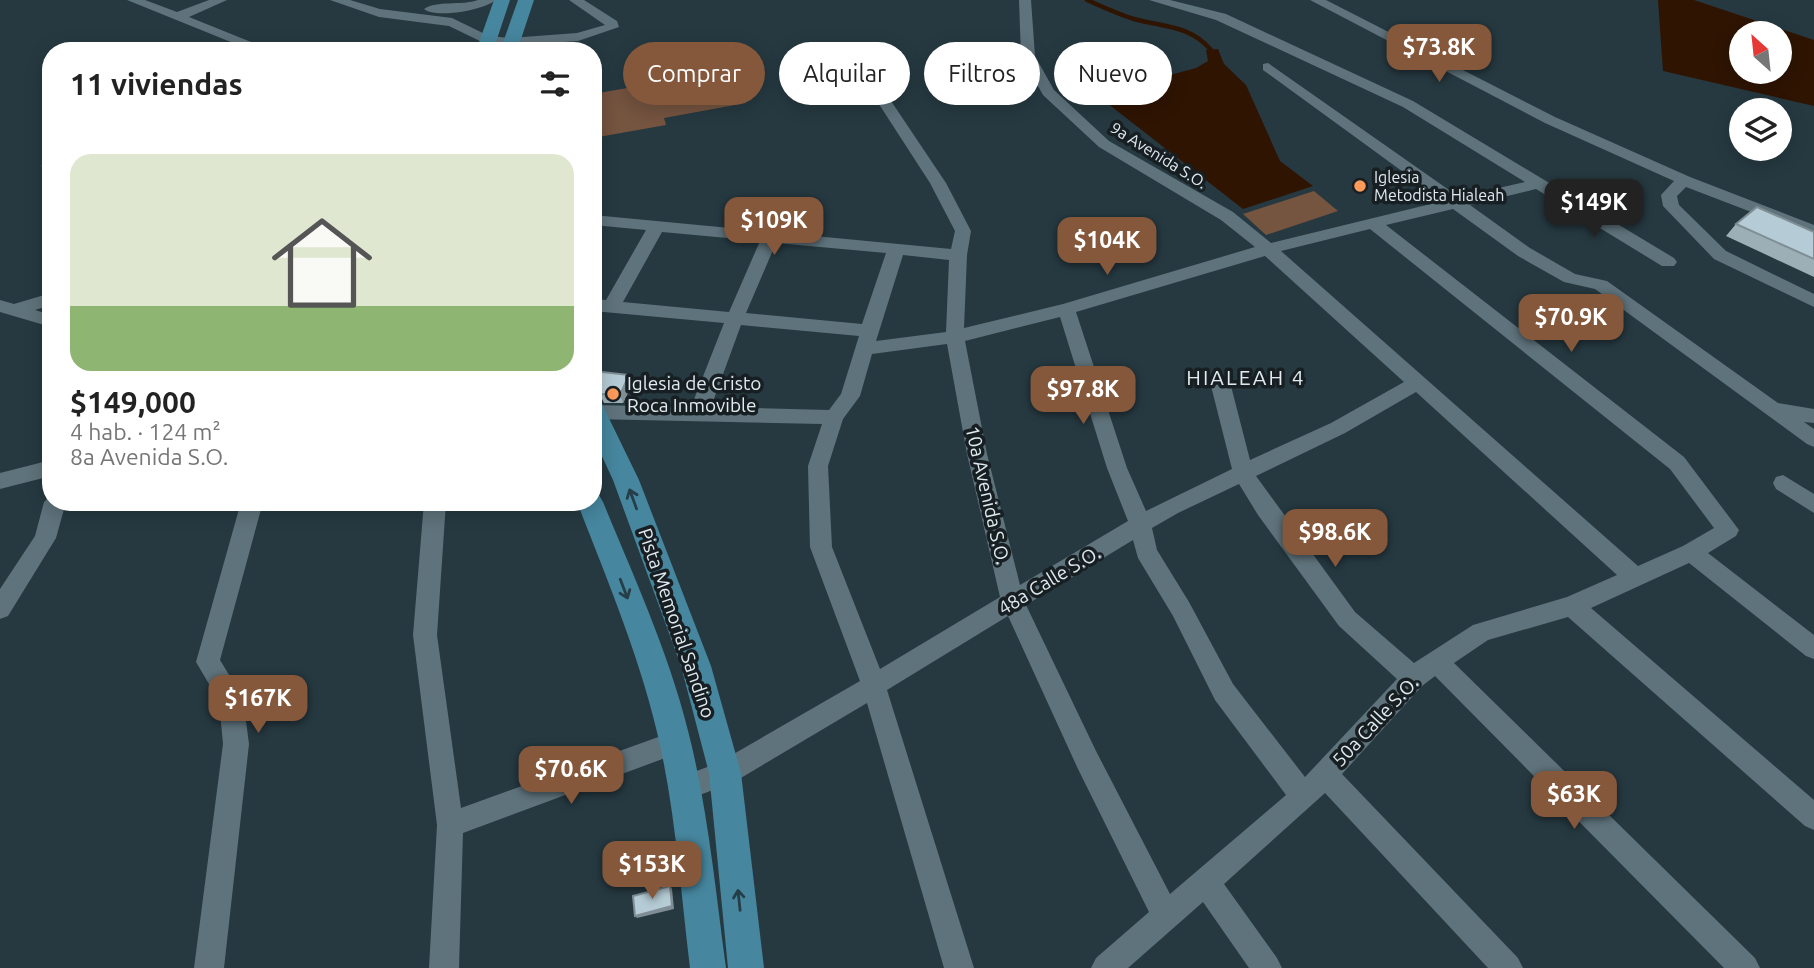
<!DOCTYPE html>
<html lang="es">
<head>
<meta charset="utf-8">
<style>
	body { margin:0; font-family:Ubuntu,sans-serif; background:#f2f2f2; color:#222; height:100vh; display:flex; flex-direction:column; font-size:26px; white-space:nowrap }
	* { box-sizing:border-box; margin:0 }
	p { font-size:23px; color:#767676 }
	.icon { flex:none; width:38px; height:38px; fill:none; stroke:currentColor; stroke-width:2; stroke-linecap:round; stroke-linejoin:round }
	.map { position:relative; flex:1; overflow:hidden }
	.details { position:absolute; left:42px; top:42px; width:560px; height:469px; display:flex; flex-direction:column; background:#fff; border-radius:28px; box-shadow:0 4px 18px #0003 }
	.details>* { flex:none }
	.top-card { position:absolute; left:623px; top:42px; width:665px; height:63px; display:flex; gap:14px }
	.needle { width:46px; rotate:333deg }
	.fabs { position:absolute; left:1729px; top:21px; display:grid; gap:14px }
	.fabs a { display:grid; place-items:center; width:63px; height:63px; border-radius:50%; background:#fff; box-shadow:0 4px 18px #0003; font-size:35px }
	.price { position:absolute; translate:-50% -60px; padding:0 16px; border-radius:14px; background:#85583b; color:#fff; font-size:23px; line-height:46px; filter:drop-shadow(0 2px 4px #0008) }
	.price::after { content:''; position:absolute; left:50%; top:42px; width:21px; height:16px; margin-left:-10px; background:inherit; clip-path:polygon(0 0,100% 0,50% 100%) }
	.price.current { background:#222; color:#fff }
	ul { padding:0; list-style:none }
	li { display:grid; align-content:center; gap:14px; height:371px; padding:0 28px }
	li+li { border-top:2px solid #e0e0e0 }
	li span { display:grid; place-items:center; height:217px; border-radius:21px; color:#555 }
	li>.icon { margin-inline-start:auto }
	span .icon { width:126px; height:126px; fill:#fffc; stroke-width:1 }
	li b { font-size:30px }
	h2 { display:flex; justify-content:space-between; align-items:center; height:84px; padding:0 28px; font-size:30px }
	.chip { padding:0 24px; border-radius:32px; background:#fff; box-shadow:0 4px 18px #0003; font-size:24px; line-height:63px }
	.chip.current { background:#85583b; color:#fff }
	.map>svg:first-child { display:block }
	.green { fill:#755440 }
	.water { fill:#2f1402; fill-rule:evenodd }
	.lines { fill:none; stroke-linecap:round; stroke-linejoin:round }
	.stream { stroke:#2f1402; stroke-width:4.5 }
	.minor { fill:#5f737c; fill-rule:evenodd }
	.major { fill:#46869e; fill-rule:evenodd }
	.wall { fill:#9cafb7 }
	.shaded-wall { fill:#7f8e95 }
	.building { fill:#b5cbd5; stroke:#7f8e95; stroke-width:2 }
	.oneway { stroke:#253e48 }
	.poi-dot { fill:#ff9b5a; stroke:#171f23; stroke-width:2.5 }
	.labels { text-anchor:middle; stroke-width:7; stroke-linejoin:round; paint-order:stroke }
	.far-street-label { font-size:16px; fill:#dfebf0; stroke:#171f23 }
	.far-poi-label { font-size:16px; fill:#dfebf0; stroke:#171f23; text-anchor:start }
	.poi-label { font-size:19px; fill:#dfebf0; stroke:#171f23; text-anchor:start }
	.street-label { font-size:19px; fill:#dfebf0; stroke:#171f23 }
	.neighbourhood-label { font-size:21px; letter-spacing:2px; fill:#dfebf0; stroke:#171f23 }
</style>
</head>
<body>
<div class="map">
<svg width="1814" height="968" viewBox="0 0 1814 968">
	<rect width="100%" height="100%" fill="#263941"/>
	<g class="green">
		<polygon points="727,61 746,103 664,118 666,125 593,138 593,94 650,84 647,75"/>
		<polygon points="1314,191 1338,211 1266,235 1243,214"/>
	</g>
	<g class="water">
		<path d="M1658,0H1694L1814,40V106L1663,71ZM1741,33H1780V72H1741Z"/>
		<polygon points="1218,49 1224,64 1246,85 1280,161 1313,186 1243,209 1107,103 1107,92 1196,68 1208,61 1206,50"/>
	</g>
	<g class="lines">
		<path class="stream" d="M1087,0C1103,7 1118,14 1134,19C1163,27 1190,25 1211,50"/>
		<g class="minor">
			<polygon points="127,0 145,0 177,12 209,0 227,0 189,17 273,51 253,51"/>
			<polygon points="330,0 350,0 380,9 452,18 489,36 510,38 577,33 605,25 569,0 584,0 617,21 619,27 578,41 510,46 486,44 449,26 379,17"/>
			<path d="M478,0H496C484,10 436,19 424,9C437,0 461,6 478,0Z"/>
			<path d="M1019,0H1031L1035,56L1054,90L1109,141L1233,212L1271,243L1443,201L1263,70V64L1268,63L1459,197L1525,182L1403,107L1216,20L1149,0H1170L1226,14L1413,101L1674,258L1677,262L1674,266H1662L1536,189L1470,205L1530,248L1575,274L1607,281L1778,403L1814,409V423L1804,422L1814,429V447L1807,444L1595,289L1564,282L1518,256L1453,209L1386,225L1684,457L1739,530L1736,536L1708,553L1814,635V659L1806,656L1689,563L1591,608L1814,800V830L1805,826L1568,617L1488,640L1454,663L1755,958L1760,968H1724L1435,676L1422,686L1342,774L1518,958L1523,968H1488L1325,793L1224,884L1277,958L1282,968H1249L1203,902L1128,968H1091L1096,958L1149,912L1078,769L1008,616L887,690L974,968H944L867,703L734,782L684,801L675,797L671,788L675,779L718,763L860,681L810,547L808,466L822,424L593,419L594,405L691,407L724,323L593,311V299L606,300L646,230L593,225V215L951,249L955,231L930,183L875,98L882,94L887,95L946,183L971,231L967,255L964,328L1063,304L1255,247L1221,220L1099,147L1043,95L1021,56ZM1370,229L1670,469L1714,528L1683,546L1638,566L1281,251ZM662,232L760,241L729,312L623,302ZM776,243L886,253L862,324L746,313ZM903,255L949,260L946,332L876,341ZM1265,256L1404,382L1331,423L1250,460L1231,386L1228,381H1214L1211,386L1232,469L1146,511L1127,468L1076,312ZM1060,317L1107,468L1128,521L1020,585L987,454L965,341ZM741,325L859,336L841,394L829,410L711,407ZM947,344L967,454L1000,597L880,669L832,547L828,466L843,419L860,396L872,354ZM1416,392L1617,575L1567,597L1473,625L1414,663L1355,612L1256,476L1345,433ZM1239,484L1258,515L1339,626L1397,679L1305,777L1233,684L1189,602L1157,550L1152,528L1178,513ZM1133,540L1138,558L1173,616L1215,700L1286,795L1170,894L1096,751L1026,605Z"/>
			<polygon points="1310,0 1326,0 1555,117 1690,177 1814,225 1814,236 1686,187 1677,196 1679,205 1726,251 1814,294 1814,307 1714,259 1663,206 1661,195 1674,181 1545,123"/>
			<polygon points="49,161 51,162 51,173 41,166"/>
			<polygon points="51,293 51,305 35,310 51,315 51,327 0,312 0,300 14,304"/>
			<polygon points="51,460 51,476 0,489 0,473"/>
			<polygon points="1783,475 1814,494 1814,513 1776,489 1773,483 1776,477"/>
			<polygon points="51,495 51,502 66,502 56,538 8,616 0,619 0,589 35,536 44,502"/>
			<polygon points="241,502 263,502 220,660 243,698 249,744 224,968 194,968 223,744 219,701 196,662"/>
			<polygon points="424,502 446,502 437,635 461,808 675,731 684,735 688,743 684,751 463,833 459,968 429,968 437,825 413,635"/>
		</g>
		<g class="major">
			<polygon points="494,0 510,0 493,51 476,51"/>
			<polygon points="518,0 534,0 517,51 500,51"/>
			<polygon points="593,401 602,404 639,480 711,666 741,773 764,968 728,968 709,773 681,666 613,480 593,437"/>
			<path d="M593,493L599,495L603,502C636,582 673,662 692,747C709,820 716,894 726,968H690C681,894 676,818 660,745C642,662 608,582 577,502H593Z"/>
		</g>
	</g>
	<g class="wall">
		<polygon points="1736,224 1814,232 1814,277 1726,236"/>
		<polygon points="593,371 632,384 623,403 604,403 593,381"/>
	</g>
	<g class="shaded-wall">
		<polygon points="629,375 632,384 623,403 620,395"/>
		<polygon points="670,886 672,889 674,909 637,918 635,916"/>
	</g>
	<g class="building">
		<polygon points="1757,207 1814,232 1814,259 1736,224"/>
		<polygon points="593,371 629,375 620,395 601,394 593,378"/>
		<polygon points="670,886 672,906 635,916 633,896"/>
	</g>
	<defs><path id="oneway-shaft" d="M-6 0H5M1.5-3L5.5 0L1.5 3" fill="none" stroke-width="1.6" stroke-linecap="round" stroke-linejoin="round" transform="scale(1.75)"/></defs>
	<g class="oneway">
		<use href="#oneway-shaft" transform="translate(633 499) rotate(-110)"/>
		<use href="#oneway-shaft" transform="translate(624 589) rotate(69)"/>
		<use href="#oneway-shaft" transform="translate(739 900) rotate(-96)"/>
	</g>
	<g class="poi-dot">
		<circle cx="1360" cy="186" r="7"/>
		<circle cx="613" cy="394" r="7"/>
	</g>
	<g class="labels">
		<g class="far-street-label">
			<text transform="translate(1159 155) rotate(32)" y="6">9a Avenida S.O.</text>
		</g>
		<g class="far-poi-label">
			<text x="1374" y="183">Iglesia<tspan x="1374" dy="18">Metodista Hialeah</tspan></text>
		</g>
		<g class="poi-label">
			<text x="627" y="390">Iglesia de Cristo<tspan x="627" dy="22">Roca Inmovible</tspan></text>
		</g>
		<g class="street-label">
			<text transform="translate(988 495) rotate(77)" y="7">10a Avenida S.O.</text>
			<text transform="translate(1049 580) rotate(-31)" y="7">48a Calle S.O.</text>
			<text transform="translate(677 623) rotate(71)" y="7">Pista Memorial Sandino</text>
			<text transform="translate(1375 721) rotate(-47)" y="7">50a Calle S.O.</text>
		</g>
		<g class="neighbourhood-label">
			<text x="1246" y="385">HIALEAH 4</text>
		</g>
	</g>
</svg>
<div class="fabs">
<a><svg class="needle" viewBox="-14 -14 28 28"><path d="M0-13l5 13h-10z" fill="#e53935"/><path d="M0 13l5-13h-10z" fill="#767676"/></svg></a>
<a><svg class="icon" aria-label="layers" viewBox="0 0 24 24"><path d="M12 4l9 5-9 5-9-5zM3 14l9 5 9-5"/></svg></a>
</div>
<b class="price" style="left:1439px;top:84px">$73.8K</b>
<b class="price current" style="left:1594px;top:239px">$149K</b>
<b class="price" style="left:774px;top:257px">$109K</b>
<b class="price" style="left:1107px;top:277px">$104K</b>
<b class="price" style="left:1571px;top:354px">$70.9K</b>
<b class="price" style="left:1083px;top:426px">$97.8K</b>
<b class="price" style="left:1335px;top:569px">$98.6K</b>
<b class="price" style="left:258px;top:735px">$167K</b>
<b class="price" style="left:571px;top:806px">$70.6K</b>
<b class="price" style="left:1574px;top:831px">$63K</b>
<b class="price" style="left:652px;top:901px">$153K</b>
<div class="top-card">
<a class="chip current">Comprar</a>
<a class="chip">Alquilar</a>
<a class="chip">Filtros</a>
<a class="chip">Nuevo</a>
</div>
<section class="details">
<h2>11 viviendas<svg class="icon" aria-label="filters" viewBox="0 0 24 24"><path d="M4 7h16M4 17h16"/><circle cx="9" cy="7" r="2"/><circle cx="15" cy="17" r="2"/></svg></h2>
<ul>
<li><span style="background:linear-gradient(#dfe7d0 70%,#8fb573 0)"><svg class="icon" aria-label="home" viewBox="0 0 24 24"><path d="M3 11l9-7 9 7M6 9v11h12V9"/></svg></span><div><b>$149,000</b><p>4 hab. · 124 m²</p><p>8a Avenida S.O.</p></div></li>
</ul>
</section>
</div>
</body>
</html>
